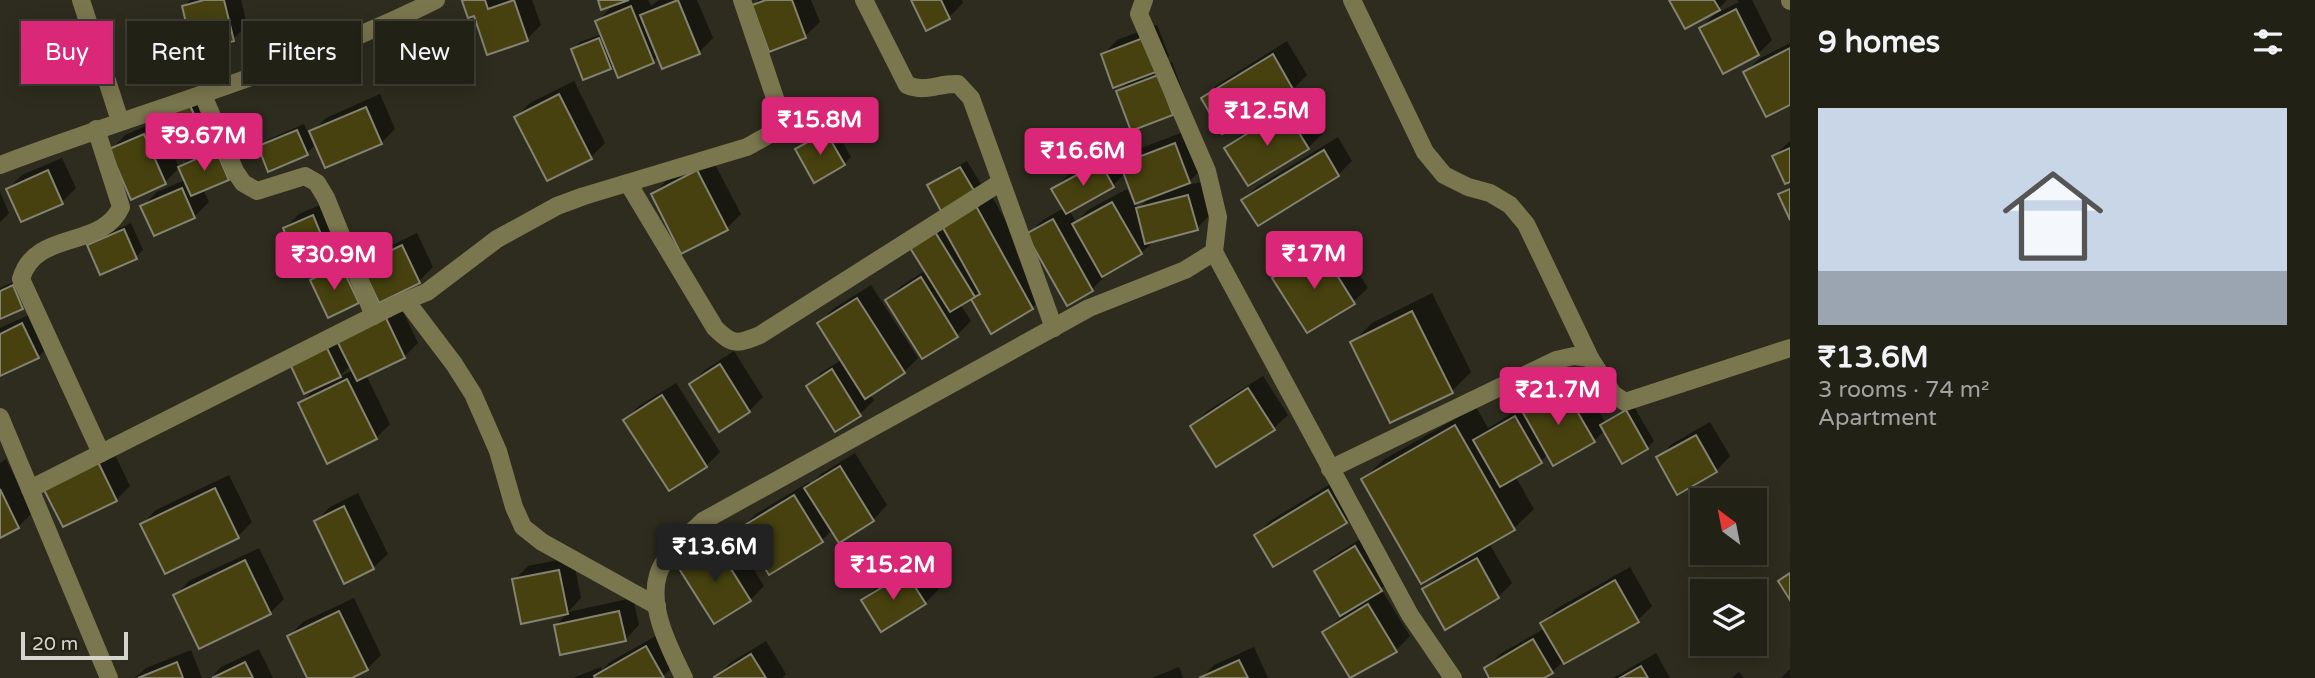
<!DOCTYPE html>
<html lang="en">
<head>
<meta charset="utf-8">
<style>
	body { margin:0; font-family:"Varela Round",sans-serif; background:#2a291f; color:#f1f3f6; height:100vh; display:flex; flex-direction:column; font-size:26px; white-space:nowrap }
	* { box-sizing:border-box; margin:0 }
	p { font-size:23px; color:#a2a3a1 }
	.icon { flex:none; width:38px; height:38px; fill:none; stroke:currentColor; stroke-width:2; stroke-linecap:round; stroke-linejoin:round }
	.map { position:relative; flex:1; overflow:hidden }
	.details { display:flex; flex-direction:column; background:#222116; width:525px }
	.details>* { flex:none }
	.hud { position:absolute; left:21px; top:21px; width:665px; height:63px; display:flex; gap:14px }
	.needle { width:46px; rotate:328deg }
	.buttons { position:absolute; left:1690px; top:488px; display:grid; gap:14px }
	.buttons a { display:grid; place-items:center; width:77px; height:77px; border-radius:0px; background:#222116; box-shadow:0 4px 18px #0003,0 0 0 2px #3f3e35; font-size:35px }
	.scale { position:absolute; left:21px; bottom:18px; width:107px; box-sizing:border-box; padding-left:7px; border:4px solid #d6d5cd; border-top:0; font-size:19px; line-height:24px; white-space:nowrap; color:#d6d5cd; -webkit-text-stroke:5px #232215; paint-order:stroke }
	.price { position:absolute; translate:-50% -60px; padding:0 16px; border-radius:7px; background:#db2777; color:#fff; font-size:23px; line-height:46px; filter:drop-shadow(0 2px 4px #0008) }
	.price::after { content:''; position:absolute; left:50%; top:42px; width:21px; height:16px; margin-left:-10px; background:inherit; clip-path:polygon(0 0,100% 0,50% 100%) }
	.price.selected { background:#222; color:#fff }
	ul { padding:0; list-style:none }
	li { display:grid; align-content:center; gap:14px; height:371px; padding:0 28px }
	li+li { border-top:2px solid #3f3e35 }
	li span { display:grid; place-items:center; height:217px; border-radius:0px; color:#555 }
	li>.icon { margin-inline-start:auto }
	span .icon { width:126px; height:126px; fill:#fffc; stroke-width:1 }
	li b { font-size:30px }
	h2 { display:flex; justify-content:space-between; align-items:center; height:84px; padding:0 28px; font-size:30px }
	.chip { padding:0 24px; border-radius:0px; background:#222116; box-shadow:0 4px 18px #0003,0 0 0 2px #3f3e35; font-size:24px; line-height:63px }
	.chip.selected { background:#db2777; color:#fff }
	main { display:flex; flex:1; min-height:0 }
	.map>svg:first-child { display:block }
	.shadow { fill:#0007; fill-rule:evenodd }
	.building { fill:#46410f; stroke:#848372; stroke-width:2 }
	.lines { fill:none; stroke-linecap:round; stroke-linejoin:round }
	.minor { stroke:#7a764e; stroke-width:18 }
</style>
</head>
<body>
<main>
<div class="map">
<svg width="1790" height="678" viewBox="0 0 1790 678">
	<rect width="100%" height="100%" fill="#2d2c1e"/>
	<g class="shadow">
		<polygon points="190,0 241,0 247,25 233,39 184,6"/>
		<polygon points="465,0 532,0 541,25 527,39 475,14"/>
		<polygon points="600,0 648,0 651,6 659,0 697,0 713,38 699,52 659,56 653,61 619,76 614,64 610,67 573,49 580,42 602,34 597,22 615,3"/>
		<polygon points="759,0 811,0 820,22 805,36 770,49 754,6"/>
		<polygon points="913,0 962,0 963,3 949,17 927,28"/>
		<polygon points="1671,0 1727,0 1719,8"/>
		<polygon points="1738,0 1752,0 1772,40 1758,54 1701,28 1715,14 1739,2"/>
		<polygon points="1157,25 1169,56 1157,68 1172,62 1186,100 1172,114 1118,92 1131,79 1103,55 1117,40"/>
		<polygon points="1287,41 1307,75 1293,89 1223,132 1203,99 1217,85"/>
		<polygon points="1790,43 1790,103 1745,73 1759,59"/>
		<polygon points="574,81 605,143 591,157 516,117 530,103"/>
		<polygon points="203,88 219,125 205,139 173,153 179,168 187,160 223,144 235,171 228,178 203,189 209,202 194,217 154,234 143,206 157,192 185,180 180,167 165,182 111,150 125,135 156,122"/>
		<polygon points="380,94 395,129 381,143 312,132 326,118"/>
		<polygon points="1300,98 1322,134 1308,148 1227,148 1241,134"/>
		<polygon points="304,124 314,146 307,153 260,147 267,140"/>
		<polygon points="833,126 851,157 844,164 798,150 804,143"/>
		<path d="M1189,130L1203,168L1184,186L1202,182L1211,214L1197,228L1155,240L1141,253L1105,274L1106,275L1092,289L1028,234L1043,220L1064,208L1054,189L1068,175L1114,149L1123,164L1136,150ZM1125,173L1135,200L1133,201L1127,189L1088,210L1076,222L1069,210L1113,186ZM1151,196L1138,209L1135,202Z"/>
		<polygon points="1338,137 1352,161 1338,175 1258,223 1243,200 1258,186"/>
		<polygon points="1790,141 1790,180 1774,156"/>
		<polygon points="711,157 741,214 727,228 653,195 667,180"/>
		<polygon points="62,158 76,188 62,202 8,189 22,175"/>
		<polygon points="967,161 982,186 975,193 929,186 936,179"/>
		<polygon points="0,192 9,213 0,222"/>
		<polygon points="990,193 1046,294 1032,308 972,297 960,304 971,321 957,335 887,300 901,286 926,270 923,229"/>
		<polygon points="327,202 346,248 331,264 356,252 363,267 378,252 417,233 433,267 419,281 380,300 373,286 358,301 329,315 312,280 329,263 285,228 299,214"/>
		<polygon points="131,223 143,250 136,257 90,246 97,239"/>
		<polygon points="1334,235 1368,288 1353,302 1275,278 1289,264"/>
		<polygon points="20,279 29,300 22,307 0,317 0,288"/>
		<polygon points="871,285 918,358 904,372 870,394 874,400 860,414 836,430 808,386 822,372 842,360 819,323 833,309"/>
		<polygon points="1432,293 1471,372 1452,391 1352,343 1372,323"/>
		<path d="M399,303L418,343L404,357L366,375L390,424L376,438L300,404L316,387L305,348ZM351,365L353,370L339,377Z"/>
		<polygon points="37,311 52,343 38,357 0,371 0,328"/>
		<polygon points="734,351 763,397 749,411 691,384 705,370"/>
		<polygon points="1578,375 1605,422 1633,405 1654,441 1647,448 1605,430 1594,441 1548,454 1541,461 1515,476 1534,509 1514,528 1489,543 1512,583 1498,597 1445,627 1424,590 1444,570 1363,480 1383,460 1476,407 1488,428 1530,403 1531,405 1538,398"/>
		<polygon points="1263,376 1288,415 1273,429 1192,426 1206,412"/>
		<polygon points="676,383 720,452 706,466 625,420 639,406"/>
		<polygon points="1710,422 1730,456 1716,471 1658,458 1672,444"/>
		<polygon points="112,449 130,486 116,500 60,474"/>
		<polygon points="855,453 887,505 873,520 839,541 832,530 822,540 742,528 756,514 809,482 810,485 821,474"/>
		<polygon points="6,459 32,513 18,527 0,536 0,463"/>
		<polygon points="229,475 252,522 238,536 142,524 156,510"/>
		<polygon points="1342,477 1360,507 1346,521 1256,535 1270,521"/>
		<polygon points="358,493 388,554 373,568 345,581 316,521 330,507"/>
		<polygon points="730,532 764,586 750,600 681,568 695,554"/>
		<polygon points="1370,533 1395,575 1381,589 1410,636 1396,650 1324,632 1342,616 1316,572 1330,558"/>
		<polygon points="259,548 284,599 270,613 175,596 189,581"/>
		<polygon points="573,557 581,598 568,612 633,598 639,625 625,640 556,625 569,612 523,621 514,580 528,566"/>
		<polygon points="921,560 939,589 925,603 863,601 877,587"/>
		<polygon points="1630,567 1652,606 1638,620 1565,662 1564,660 1552,672 1540,678 1491,678 1486,668 1500,654 1545,628 1542,623 1556,609"/>
		<polygon points="354,598 381,655 367,669 348,678 309,678 289,636 303,622"/>
		<polygon points="661,633 677,663 661,678 573,678 601,667 602,670 610,662"/>
		<polygon points="766,641 786,674 782,678 716,678 730,663"/>
		<polygon points="1254,647 1268,678 1201,678 1214,665"/>
		<polygon points="259,649 273,678 211,678 221,667"/>
		<polygon points="191,650 202,678 135,678 146,668"/>
		<polygon points="1656,653 1670,678 1613,678"/>
		<polygon points="1179,667 1183,678 1152,678"/>
		<polygon points="1790,669 1790,678 1781,678"/>
		<polygon points="1739,672 1744,678 1732,678"/>
	</g>
	<g class="building">
		<polygon points="204,0 224,0 234,41 193,52 182,6"/>
		<polygon points="465,0 485,0 488,9 514,0 528,41 487,55 474,16 468,18 462,1"/>
		<polygon points="598,0 629,0 601,10"/>
		<polygon points="678,0 700,54 662,69 640,15"/>
		<polygon points="766,0 792,0 806,38 769,52 752,5"/>
		<polygon points="911,0 941,0 950,19 926,31"/>
		<polygon points="1669,0 1714,0 1720,10 1685,29"/>
		<polygon points="631,6 654,63 618,78 595,21"/>
		<polygon points="1736,9 1759,55 1723,74 1699,28"/>
		<polygon points="599,38 611,69 583,80 571,49"/>
		<polygon points="1143,38 1156,72 1113,88 1101,54"/>
		<polygon points="1790,48 1790,105 1766,117 1743,72"/>
		<polygon points="1273,54 1294,91 1222,134 1201,98"/>
		<polygon points="1158,75 1173,115 1131,131 1116,91"/>
		<polygon points="559,94 592,159 547,181 514,117"/>
		<polygon points="188,101 206,141 169,156 152,117"/>
		<polygon points="366,107 382,144 325,168 309,131"/>
		<polygon points="1285,110 1309,149 1248,186 1224,148"/>
		<polygon points="297,130 308,155 268,172 258,146"/>
		<polygon points="826,132 845,165 814,183 795,149"/>
		<polygon points="144,134 166,184 131,200 109,149"/>
		<polygon points="1175,143 1190,183 1135,204 1120,164"/>
		<polygon points="1790,148 1790,182 1785,184 1772,156"/>
		<polygon points="216,150 229,180 191,196 178,167"/>
		<polygon points="1324,150 1339,176 1258,226 1241,200"/>
		<polygon points="1100,162 1114,187 1066,214 1051,189"/>
		<polygon points="960,167 976,194 942,213 927,185"/>
		<polygon points="48,170 63,204 21,222 6,189"/>
		<polygon points="697,170 728,230 681,254 651,194"/>
		<polygon points="182,188 195,218 154,236 140,206"/>
		<polygon points="1790,189 1790,220 1778,194"/>
		<polygon points="1188,195 1198,230 1145,244 1136,208"/>
		<polygon points="1112,202 1142,254 1102,277 1072,224"/>
		<polygon points="976,206 1033,309 991,334 971,299 980,294 942,226"/>
		<polygon points="313,215 333,263 303,276 283,228"/>
		<polygon points="1053,219 1093,291 1067,306 1026,234"/>
		<polygon points="932,227 975,297 950,312 907,243"/>
		<polygon points="124,229 137,259 100,275 87,245"/>
		<polygon points="402,245 420,283 379,303 361,265"/>
		<polygon points="1320,248 1355,304 1307,333 1272,278"/>
		<polygon points="341,265 359,303 328,318 310,280"/>
		<polygon points="921,277 958,337 922,359 885,300"/>
		<polygon points="13,285 23,309 0,319 0,291"/>
		<polygon points="857,298 905,373 865,399 817,323"/>
		<polygon points="1412,311 1453,393 1390,423 1350,342"/>
		<polygon points="385,316 405,358 357,381 336,339"/>
		<polygon points="22,323 39,358 0,376 0,334"/>
		<polygon points="325,344 341,377 304,394 289,362"/>
		<polygon points="720,364 750,412 719,432 689,384"/>
		<polygon points="832,369 861,416 835,432 806,386"/>
		<polygon points="347,379 377,439 327,464 298,403"/>
		<polygon points="1563,387 1595,442 1553,466 1522,411"/>
		<polygon points="1248,388 1275,430 1216,467 1190,426"/>
		<polygon points="662,395 707,467 669,491 623,420"/>
		<polygon points="1626,410 1648,449 1622,464 1600,425"/>
		<polygon points="1515,416 1542,463 1500,487 1473,440"/>
		<polygon points="1455,425 1515,530 1421,584 1361,479"/>
		<polygon points="1696,435 1717,472 1677,495 1656,457"/>
		<polygon points="98,462 117,501 63,527 43,488"/>
		<polygon points="840,466 874,521 839,543 804,488"/>
		<polygon points="215,488 239,538 165,574 140,524"/>
		<polygon points="0,489 19,528 0,538"/>
		<polygon points="1328,490 1347,523 1273,567 1254,535"/>
		<polygon points="794,495 823,542 769,575 740,528"/>
		<polygon points="344,506 374,569 344,584 314,521"/>
		<polygon points="716,545 751,601 714,624 678,567"/>
		<polygon points="1355,546 1382,591 1340,616 1314,571"/>
		<polygon points="1477,558 1499,598 1445,630 1422,589"/>
		<polygon points="245,560 271,614 199,649 173,595"/>
		<polygon points="559,570 568,614 521,624 512,579"/>
		<polygon points="906,573 926,604 881,632 861,600"/>
		<polygon points="1790,573 1790,600 1778,581"/>
		<polygon points="1615,580 1639,622 1564,664 1540,623"/>
		<polygon points="1368,604 1397,652 1350,678 1322,632"/>
		<polygon points="339,611 368,670 352,678 307,678 287,636"/>
		<polygon points="619,611 626,641 560,655 554,625"/>
		<polygon points="1533,639 1553,673 1544,678 1489,678 1484,668"/>
		<polygon points="646,646 664,678 595,678 594,676"/>
		<polygon points="751,654 766,678 714,678 714,677"/>
		<polygon points="1239,660 1248,678 1199,678"/>
		<polygon points="177,662 183,678 138,678"/>
		<polygon points="245,662 253,678 212,678"/>
		<polygon points="1641,666 1648,678 1620,678"/>
	</g>
	<g class="lines">
		<g class="minor">
			<polyline points="81,0 120,121"/>
			<path d="M864,0L907,85C928,93 937,83 958,84L971,98L1054,328"/>
			<polyline points="1352,0 1425,152 1444,175 1468,187 1490,193 1510,205 1526,224 1590,358"/>
			<polyline points="1790,0 1790,1"/>
			<polyline points="203,95 235,171 243,183 257,191 305,176 317,183 326,198 374,316"/>
			<path d="M96,129L121,207C102,250 35,229 21,279L101,453"/>
			<path d="M0,165C145,110 296,70 436,0"/>
			<path d="M628,183L715,328C733,346 738,344 760,335L1001,182"/>
			<polyline points="1214,252 1410,615 1453,678"/>
			<polyline points="407,302 454,364 473,394 498,451 514,507 523,527 542,542 657,606"/>
			<polyline points="0,417 109,678"/>
			<polyline points="1330,469 1556,360 1574,356 1590,358 1613,394 1625,402 1790,348"/>
			<polyline points="30,489 395,305 427,292 497,239 557,206 584,196 747,147 772,133 777,119 776,101 742,0"/>
			<path d="M684,678C670,649 648,608 658,575C663,556 689,535 703,521L1089,308L1185,270L1214,252L1218,217L1207,171L1139,14L1144,0"/>
		</g>
	</g>
</svg>
<div class="buttons">
<a><svg class="needle" viewBox="-14 -14 28 28"><path d="M0-13l5 13h-10z" fill="#e53935"/><path d="M0 13l5-13h-10z" fill="#a2a3a1"/></svg></a>
<a><svg class="icon" aria-label="layers" viewBox="0 0 24 24"><path d="M12 4l9 5-9 5-9-5zM3 14l9 5 9-5"/></svg></a>
</div>
<div class="scale">20 m</div>
<b class="price" style="left:1267px;top:148px">₹12.5M</b>
<b class="price" style="left:820px;top:157px">₹15.8M</b>
<b class="price" style="left:204px;top:173px">₹9.67M</b>
<b class="price" style="left:1083px;top:188px">₹16.6M</b>
<b class="price" style="left:1314px;top:291px">₹17M</b>
<b class="price" style="left:334px;top:292px">₹30.9M</b>
<b class="price" style="left:1558px;top:427px">₹21.7M</b>
<b class="price selected" style="left:715px;top:584px">₹13.6M</b>
<b class="price" style="left:893px;top:602px">₹15.2M</b>
<div class="hud">
<a class="chip selected">Buy</a>
<a class="chip">Rent</a>
<a class="chip">Filters</a>
<a class="chip">New</a>
</div>
</div>
<section class="details">
<h2>9 homes<svg class="icon" aria-label="filters" viewBox="0 0 24 24"><path d="M4 7h16M4 17h16"/><circle cx="9" cy="7" r="2"/><circle cx="15" cy="17" r="2"/></svg></h2>
<ul>
<li><span style="background:linear-gradient(#c9d6e8 75%,#9aa5b1 0)"><svg class="icon" aria-label="home" viewBox="0 0 24 24"><path d="M3 11l9-7 9 7M6 9v11h12V9"/></svg></span><div><b>₹13.6M</b><p>3 rooms · 74 m²</p><p>Apartment</p></div></li>
</ul>
</section>
</main>
</body>
</html>
